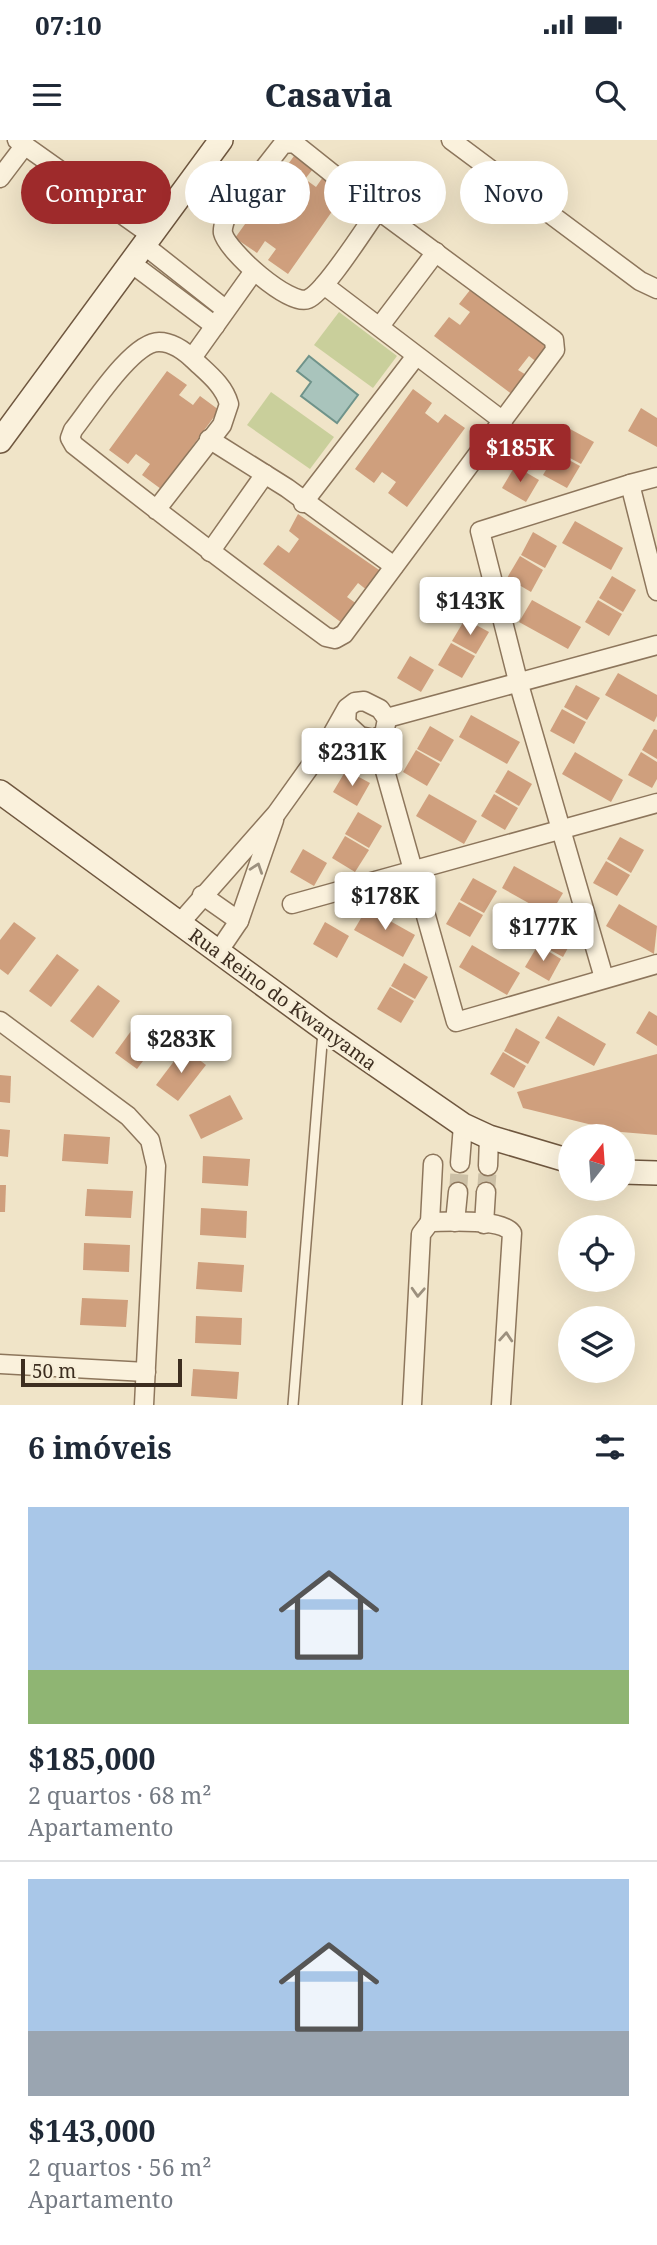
<!DOCTYPE html>
<html lang="pt">
<head>
<meta charset="utf-8">
<style>
	body { margin:0; font-family:"Noto Serif",serif; background:#f2f2f3; color:#1f2937; height:100vh; display:flex; flex-direction:column; font-size:26px; white-space:nowrap }
	* { box-sizing:border-box; margin:0 }
	p { font-size:23px; color:#747a83 }
	.icon { flex:none; width:38px; height:38px; fill:none; stroke:currentColor; stroke-width:2; stroke-linecap:round; stroke-linejoin:round }
	.map { position:relative; height:1265px; overflow:hidden }
	.panel { display:flex; flex-direction:column; background:#fff; flex:1 }
	.panel>* { flex:none }
	.banner { position:absolute; left:21px; top:21px; width:616px; height:63px; display:flex; gap:14px }
	.needle { width:46px; rotate:17deg }
	.controls { position:absolute; left:558px; top:984px; display:grid; gap:14px }
	.controls a { display:grid; place-items:center; width:77px; height:77px; border-radius:50%; background:#fff; box-shadow:0 7px 28px #0002; font-size:35px }
	.scale { position:absolute; left:21px; bottom:18px; width:161px; box-sizing:border-box; padding-left:7px; border:4px solid #3d2e20; border-top:0; font-size:19px; line-height:24px; white-space:nowrap; color:#3d2e20; -webkit-text-stroke:5px #f7eed8; paint-order:stroke }
	.price { position:absolute; translate:-50% -60px; padding:0 16px; border-radius:7px; background:#fff; color:#222; font-size:23px; line-height:46px; filter:drop-shadow(0 2px 4px #0008) }
	.price::after { content:''; position:absolute; left:50%; top:42px; width:21px; height:16px; margin-left:-10px; background:inherit; clip-path:polygon(0 0,100% 0,50% 100%) }
	.price.selected { background:#9e2a2b; color:#fff }
	ul { padding:0; list-style:none }
	li { display:grid; align-content:center; gap:14px; height:371px; padding:0 28px }
	li+li { border-top:2px solid #e0e1e3 }
	li span { display:grid; place-items:center; height:217px; border-radius:0px; color:#555 }
	li>.icon { margin-inline-start:auto }
	span .icon { width:126px; height:126px; fill:#fffc; stroke-width:1 }
	li b { font-size:30px }
	h2 { display:flex; justify-content:space-between; align-items:center; height:84px; padding:0 28px; font-size:30px }
	.chip { padding:0 24px; border-radius:32px; background:#fff; box-shadow:0 7px 28px #0002; font-size:24px; line-height:63px }
	.chip.selected { background:#9e2a2b; color:#fff }
	.status { display:flex; justify-content:space-between; align-items:center; height:49px; padding:0 35px; background:#fff; direction:ltr }
	.status svg { height:19px; fill:currentColor }
	header { display:flex; justify-content:space-between; align-items:center; height:91px; padding:0 28px; background:#fff; font-size:32px; font-weight:800 }
	.map>svg:first-child { display:block }
	.green { fill:#c9cf9b }
	.water { fill:#a9c4bc; stroke:#6f938a; stroke-width:2 }
	.building { fill:#cf9f7d }
	.lines { fill:none; stroke-linecap:round; stroke-linejoin:round }
	.street-tunnel { stroke:#ccc0a6; stroke-width:18; stroke-dasharray:18 9; stroke-linecap:butt }
	.lane-casing { stroke:#8d765c; stroke-width:12 }
	.street-casing { stroke:#8d765c; stroke-width:21 }
	.secondary-casing { stroke:#6f573f; stroke-width:26 }
	.lane { stroke:#faf1dc; stroke-width:9 }
	.street { stroke:#faf1dc; stroke-width:18 }
	.secondary { stroke:#faf1dc; stroke-width:23 }
	.oneway { stroke:#9c907e }
	.labels { text-anchor:middle; stroke-width:6; stroke-linejoin:round; paint-order:stroke }
	.street-label { font-size:19px; fill:#3d2e20; stroke:#f7eed8 }
</style>
</head>
<body>
<div class="status"><b>07:10</b><svg viewBox="0 0 49 12"><path d="M0 12V9h3v3zM5 12V6h3v6zM10 12V3h3v9zM15 12V0h3v12zM26 1h20v11H26zM47 4h2v5h-2z"/></svg></div>
<header><svg class="icon" aria-label="menu" viewBox="0 0 24 24"><path d="M4 6h16M4 12h16M4 18h16"/></svg>Casavia<svg class="icon" aria-label="search" viewBox="0 0 24 24"><circle cx="10" cy="10" r="6"/><path d="M15 15l6 6"/></svg></header>
<div class="map">
<svg width="657" height="1265" viewBox="0 0 657 1265">
	<rect width="100%" height="100%" fill="#f0e4c8"/>
	<g class="green">
		<polygon points="339,172 397,216 373,248 314,205"/>
		<polygon points="271,252 334,297 310,329 247,285"/>
	</g>
	<polygon class="water" points="309,216 358,255 337,283 301,256 311,242 297,231"/>
	<g class="building">
		<polygon points="294,16 313,29 305,39 316,47 323,37 345,53 288,134 268,120 276,109 265,101 257,113 235,98"/>
		<polygon points="474,145 553,204 538,223 529,216 518,230 528,236 513,255 434,196 449,177 460,185 470,172 459,164"/>
		<polygon points="167,231 187,245 179,255 193,265 200,256 219,270 161,349 142,335 150,324 136,314 128,324 109,310"/>
		<polygon points="413,249 432,263 425,273 438,283 445,274 465,288 407,367 388,353 396,342 382,332 374,343 355,329"/>
		<polygon points="641,268 657,278 657,307 628,291"/>
		<polygon points="570,289 594,302 581,324 557,311"/>
		<polygon points="556,313 580,326 567,348 543,335"/>
		<polygon points="515,326 539,340 526,362 502,348"/>
		<polygon points="298,374 382,432 368,451 358,443 347,457 357,464 342,483 263,424 278,405 289,413 299,399 289,391"/>
		<polygon points="575,381 623,408 611,430 562,403"/>
		<polygon points="533,392 557,406 545,428 521,415"/>
		<polygon points="520,416 543,430 531,452 507,438"/>
		<polygon points="612,436 636,450 623,472 599,458"/>
		<polygon points="452,437 476,450 464,472 440,459"/>
		<polygon points="532,460 581,487 568,509 519,482"/>
		<polygon points="598,460 622,474 609,496 585,482"/>
		<polygon points="465,479 489,492 476,514 452,501"/>
		<polygon points="451,503 475,516 462,538 438,525"/>
		<polygon points="410,516 434,530 421,552 397,538"/>
		<polygon points="618,533 657,555 657,576 654,582 605,555"/>
		<polygon points="576,545 600,558 587,580 564,567"/>
		<polygon points="562,569 586,582 574,604 550,591"/>
		<polygon points="471,575 520,602 507,624 459,597"/>
		<polygon points="430,586 454,600 441,622 417,609"/>
		<polygon points="654,589 657,590 657,619 642,610"/>
		<polygon points="416,610 440,624 427,646 403,632"/>
		<polygon points="575,612 623,640 611,662 562,634"/>
		<polygon points="641,612 657,622 657,639 652,648 628,635"/>
		<polygon points="346,630 370,643 357,666 333,652"/>
		<polygon points="508,630 532,644 519,666 495,652"/>
		<polygon points="429,654 477,681 464,704 416,676"/>
		<polygon points="494,654 518,668 505,690 481,676"/>
		<polygon points="358,672 382,686 369,708 345,694"/>
		<polygon points="345,696 369,710 355,732 332,718"/>
		<polygon points="620,697 644,710 631,733 607,719"/>
		<polygon points="303,709 327,723 314,746 290,732"/>
		<polygon points="606,721 630,735 617,756 593,743"/>
		<polygon points="514,726 563,753 550,775 502,748"/>
		<polygon points="473,738 497,751 484,773 460,760"/>
		<polygon points="459,762 483,775 470,797 446,784"/>
		<polygon points="619,764 657,786 654,814 606,786"/>
		<polygon points="367,768 415,795 403,817 354,790"/>
		<polygon points="551,781 575,795 563,817 539,804"/>
		<polygon points="14,782 36,798 8,835 0,829 0,800"/>
		<polygon points="325,782 349,796 337,818 313,804"/>
		<polygon points="472,805 520,833 507,855 459,827"/>
		<polygon points="538,805 561,819 549,841 525,827"/>
		<polygon points="57,814 79,830 51,867 29,851"/>
		<polygon points="404,823 428,837 415,859 391,846"/>
		<polygon points="98,845 120,861 93,898 70,881"/>
		<polygon points="390,847 414,861 401,883 377,869"/>
		<polygon points="649,871 657,876 657,906 636,893"/>
		<polygon points="142,876 164,893 137,929 115,913"/>
		<polygon points="558,876 606,904 594,926 545,898"/>
		<polygon points="516,888 540,902 528,924 504,911"/>
		<polygon points="184,908 206,925 178,961 156,945"/>
		<polygon points="503,912 526,926 514,948 490,934"/>
		<polygon points="657,914 657,995 621,992 523,968 517,952"/>
		<polygon points="0,935 11,936 10,963 0,962"/>
		<polygon points="230,955 243,979 201,999 189,975"/>
		<polygon points="0,989 10,990 8,1017 0,1016"/>
		<polygon points="64,994 110,997 108,1024 62,1021"/>
		<polygon points="203,1016 250,1019 248,1046 202,1043"/>
		<polygon points="0,1045 6,1045 5,1072 0,1072"/>
		<polygon points="87,1049 133,1051 131,1078 85,1076"/>
		<polygon points="201,1068 247,1071 246,1098 200,1095"/>
		<polygon points="84,1103 130,1105 129,1132 83,1130"/>
		<polygon points="198,1122 244,1125 242,1152 196,1149"/>
		<polygon points="82,1158 128,1160 126,1187 80,1185"/>
		<polygon points="196,1176 242,1178 241,1205 195,1203"/>
		<polygon points="193,1229 239,1232 237,1259 191,1256"/>
	</g>
	<g class="lines">
		<g class="street-tunnel">
			<polyline points="458,1052 460,1023"/>
			<polyline points="486,1052 488,1026"/>
		</g>
		<g class="lane-casing">
			<polyline id="lane" points="293,1265 323,891"/>
		</g>
		<g class="street-casing">
			<g id="street">
				<polyline points="17,0 151,95"/>
				<polyline points="451,0 640,141 657,149"/>
				<polyline points="0,38 25,5"/>
				<polyline points="144,105 225,169"/>
				<polyline points="131,123 215,186"/>
				<polyline points="324,145 503,281"/>
				<polyline points="380,186 436,112"/>
				<polyline points="192,218 254,131"/>
				<polyline points="209,299 287,348 394,426"/>
				<polyline points="657,337 630,344 657,451"/>
				<polyline points="303,363 416,216"/>
				<path d="M156,370L222,285L229,264C224,246 210,235 196,222C187,213 173,202 159,202C132,202 90,269 73,290L70,298L74,305C157,371 240,434 326,497L335,499L344,494L555,210L554,200L378,70L294,3L283,4L226,77C225,81 222,88 223,93C227,111 290,167 308,159C325,152 365,88 378,70"/>
				<polyline points="210,412 265,334"/>
				<polyline points="387,578 657,505"/>
				<polyline points="376,599 456,882 657,824"/>
				<polyline points="202,755 239,781"/>
				<polyline points="292,764 657,663"/>
				<polyline points="179,784 276,674 329,600 347,568 355,562 364,561 380,569 387,579 384,594 374,599 360,596 346,583 347,568"/>
				<polyline points="218,812 239,781 274,680"/>
				<polyline points="604,838 518,541 480,391 630,344"/>
				<polyline points="0,881 128,976 150,1000 156,1026 144,1265"/>
				<polyline points="460,1023 463,985"/>
				<polyline points="488,1026 489,997"/>
				<polyline points="430,1082 433,1024"/>
				<polyline points="455,1082 458,1052"/>
				<polyline points="484,1084 486,1052"/>
				<polyline points="0,1224 146,1232"/>
				<path d="M412,1265L421,1094L430,1082C449,1082 501,1078 512,1093L501,1265"/>
			</g>
		</g>
		<g class="secondary-casing">
			<g id="secondary">
				<polyline points="0,301 221,0"/>
				<polyline points="0,652 324,889 463,985 489,997 570,1021"/>
				<polyline points="623,1032 657,1033"/>
			</g>
		</g>
		<use href="#lane" class="lane"/>
		<use href="#street" class="street"/>
		<use href="#secondary" class="secondary"/>
	</g>
	<defs><path id="oneway-chevron" d="M-2-3.5L2.5 0L-2 3.5" fill="none" stroke-width="1.6" stroke-linecap="round" stroke-linejoin="round" transform="scale(1.75)"/></defs>
	<g class="oneway">
		<use href="#oneway-chevron" transform="translate(257 728) rotate(-71)"/>
		<use href="#oneway-chevron" transform="translate(418 1152) rotate(93)"/>
		<use href="#oneway-chevron" transform="translate(506 1197) rotate(-86)"/>
	</g>
	<g class="labels">
		<g class="street-label">
			<text transform="translate(283 859) rotate(36)" y="7">Rua Reino do Kwanyama</text>
		</g>
	</g>
</svg>
<div class="controls">
<a><svg class="needle" viewBox="-14 -14 28 28"><path d="M0-13l5 13h-10z" fill="#e53935"/><path d="M0 13l5-13h-10z" fill="#747a83"/></svg></a>
<a><svg class="icon" aria-label="locate" viewBox="0 0 24 24"><circle cx="12" cy="12" r="6"/><path d="M12 2v4M12 18v4M2 12h4M18 12h4"/></svg></a>
<a><svg class="icon" aria-label="layers" viewBox="0 0 24 24"><path d="M12 4l9 5-9 5-9-5zM3 14l9 5 9-5"/></svg></a>
</div>
<div class="scale">50 m</div>
<b class="price selected" style="left:520px;top:344px">$185K</b>
<b class="price" style="left:470px;top:497px">$143K</b>
<b class="price" style="left:352px;top:648px">$231K</b>
<b class="price" style="left:385px;top:792px">$178K</b>
<b class="price" style="left:543px;top:823px">$177K</b>
<b class="price" style="left:181px;top:935px">$283K</b>
<div class="banner">
<a class="chip selected">Comprar</a>
<a class="chip">Alugar</a>
<a class="chip">Filtros</a>
<a class="chip">Novo</a>
</div>
</div>
<section class="panel">
<h2>6 imóveis<svg class="icon" aria-label="filters" viewBox="0 0 24 24"><path d="M4 7h16M4 17h16"/><circle cx="9" cy="7" r="2"/><circle cx="15" cy="17" r="2"/></svg></h2>
<ul>
<li><span style="background:linear-gradient(#a9c7e8 75%,#8fb573 0)"><svg class="icon" aria-label="home" viewBox="0 0 24 24"><path d="M3 11l9-7 9 7M6 9v11h12V9"/></svg></span><div><b>$185,000</b><p>2 quartos · 68 m²</p><p>Apartamento</p></div></li>
<li><span style="background:linear-gradient(#a9c7e8 70%,#9aa5b1 0)"><svg class="icon" aria-label="home" viewBox="0 0 24 24"><path d="M3 11l9-7 9 7M6 9v11h12V9"/></svg></span><div><b>$143,000</b><p>2 quartos · 56 m²</p><p>Apartamento</p></div></li>
</ul>
</section>
</body>
</html>
